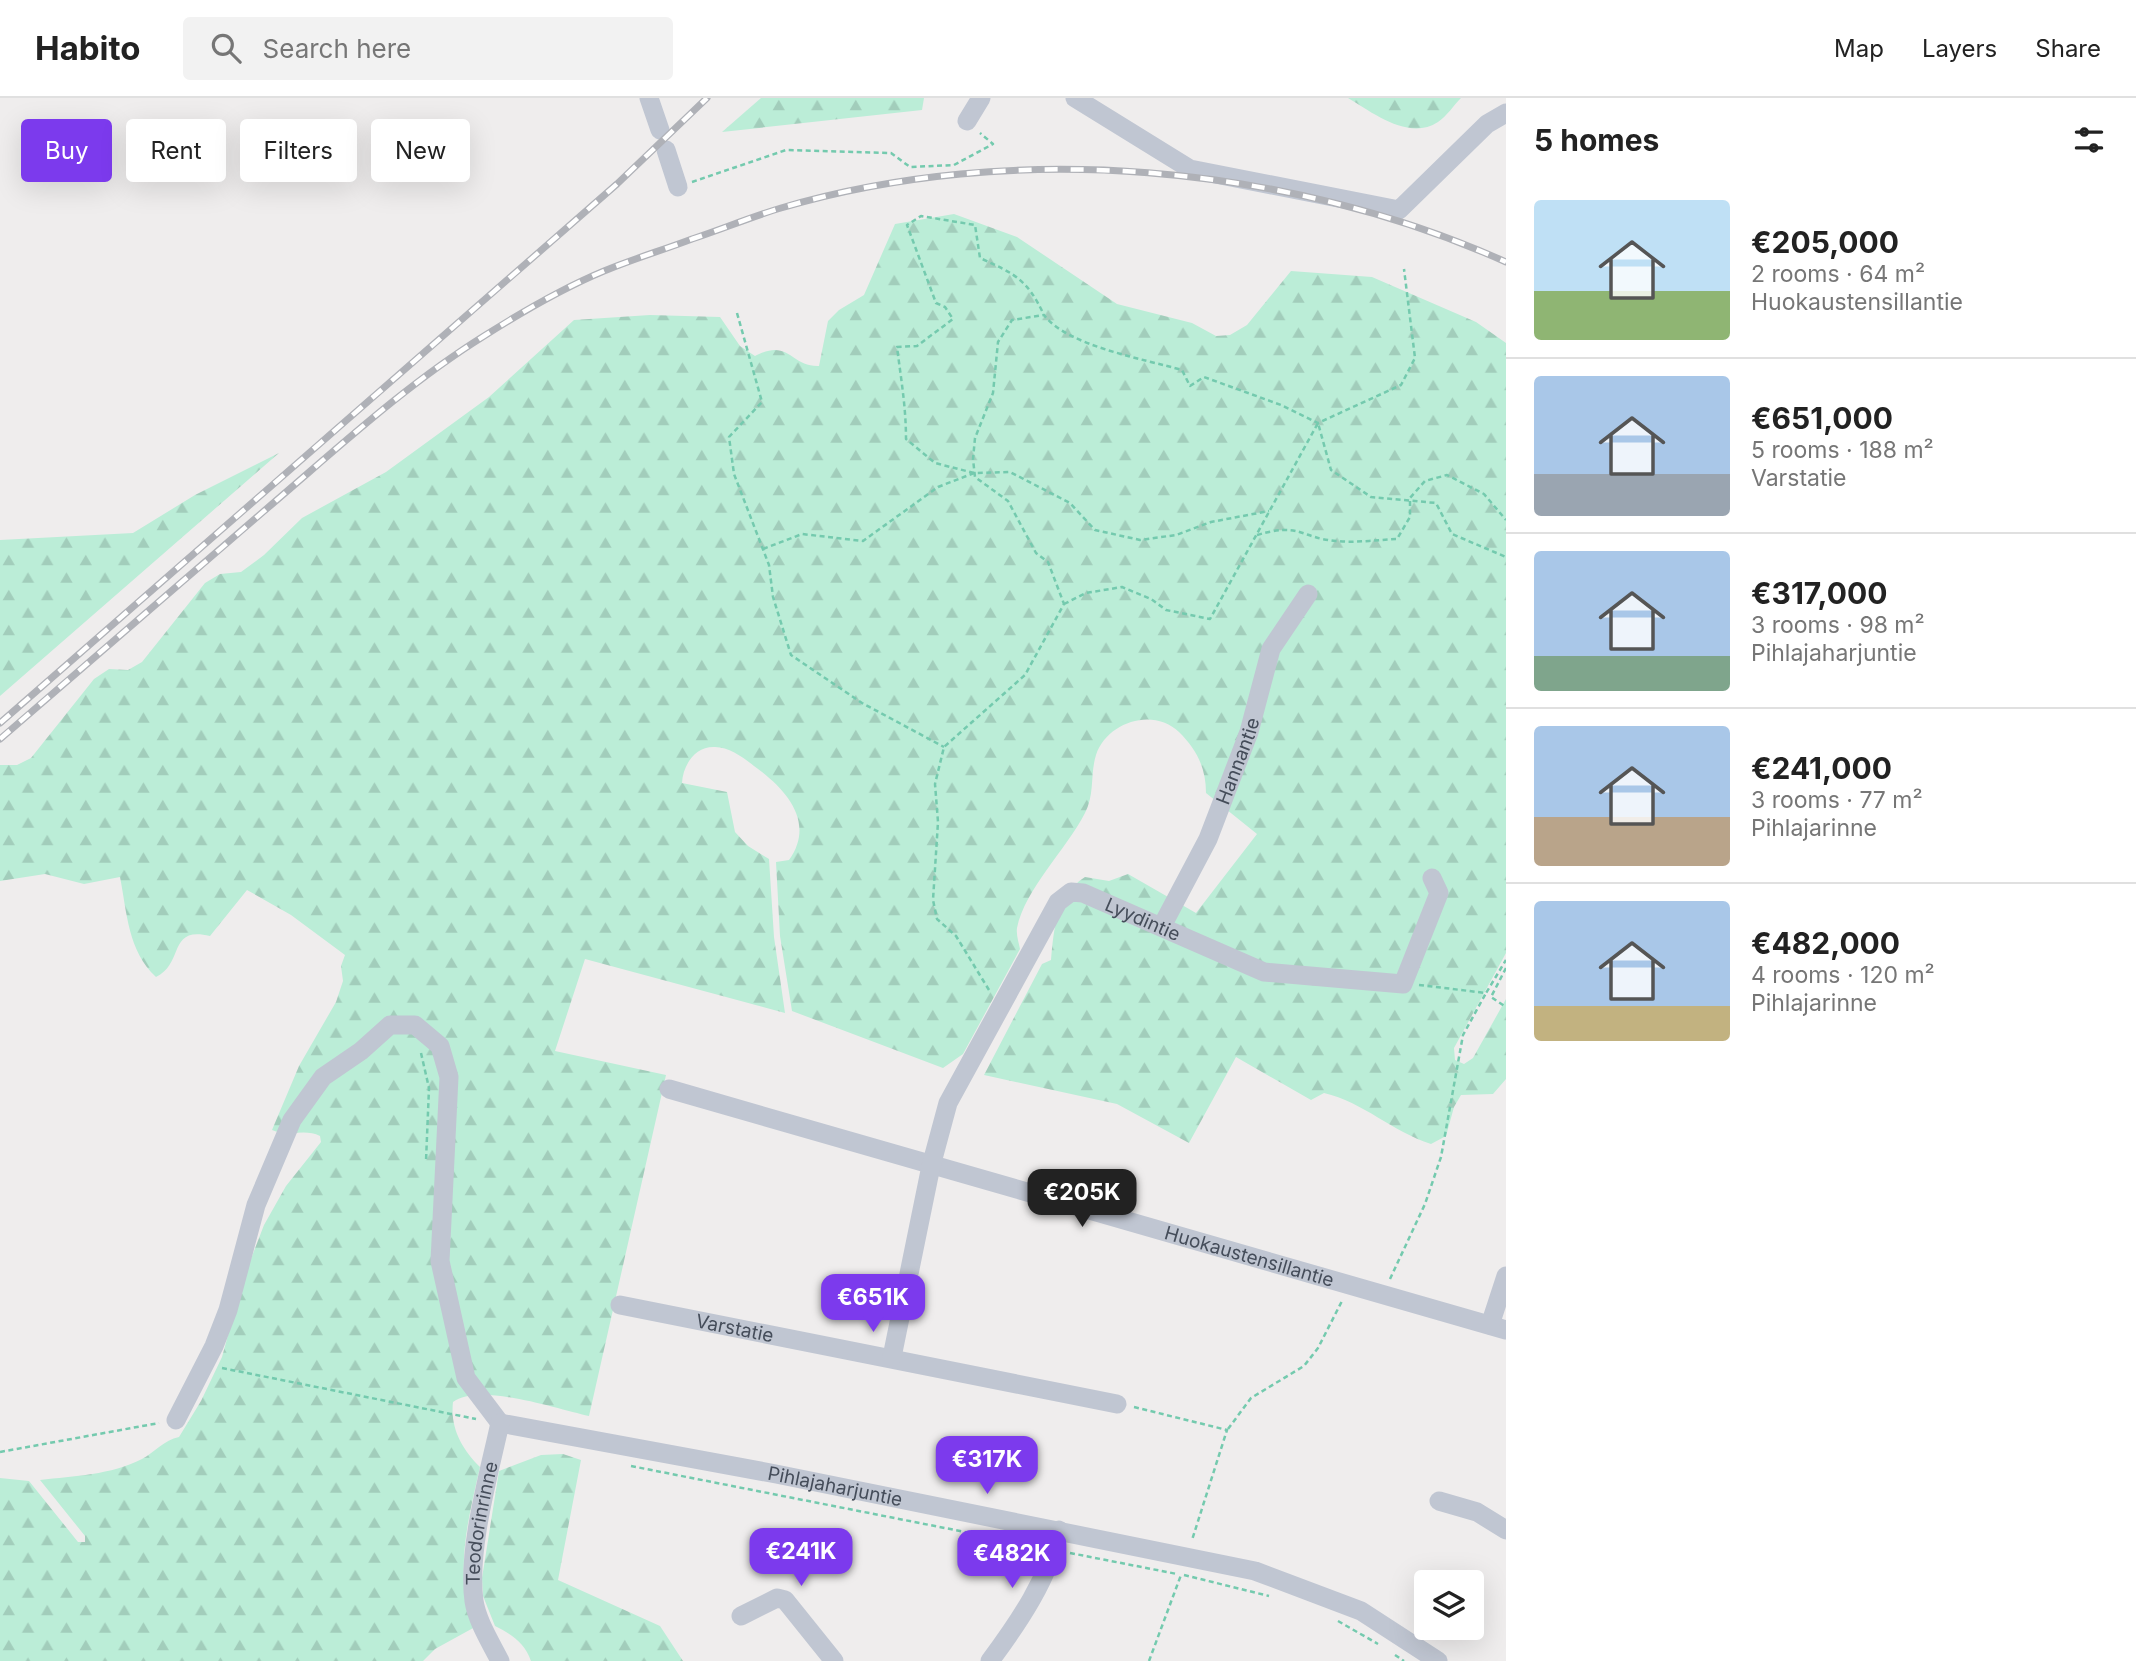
<!DOCTYPE html>
<html lang="en">
<head>
<meta charset="utf-8">
<style>
	body { margin:0; font-family:Inter,sans-serif; background:#f2f2f2; color:#222; height:100vh; display:flex; flex-direction:column; font-size:26px; white-space:nowrap }
	* { box-sizing:border-box; margin:0 }
	p { font-size:23px; color:#767676 }
	.icon { flex:none; width:38px; height:38px; fill:none; stroke:currentColor; stroke-width:2; stroke-linecap:round; stroke-linejoin:round }
	.map { position:relative; flex:1; overflow:hidden }
	.panel { display:flex; flex-direction:column; background:#fff; width:630px }
	.panel>* { flex:none }
	.guide { position:absolute; left:21px; top:21px; width:665px; height:63px; display:flex; gap:14px }
	.buttons { position:absolute; left:1414px; top:1472px; display:grid; gap:14px }
	.buttons a { display:grid; place-items:center; width:70px; height:70px; border-radius:7px; background:#fff; box-shadow:0 7px 28px #0002; font-size:35px }
	.price { position:absolute; translate:-50% -60px; padding:0 16px; border-radius:14px; background:#7c3aed; color:#fff; font-size:23px; line-height:46px; filter:drop-shadow(0 2px 4px #0008) }
	.price::after { content:''; position:absolute; left:50%; top:42px; width:21px; height:16px; margin-left:-10px; background:inherit; clip-path:polygon(0 0,100% 0,50% 100%) }
	.price.on { background:#222; color:#fff }
	ul { padding:0; list-style:none }
	li { display:flex; align-items:center; gap:21px; height:175px; padding:0 28px }
	li+li { border-top:2px solid #e0e0e0 }
	li span { display:grid; place-items:center; flex:none; width:196px; height:140px; border-radius:7px; color:#555 }
	li>.icon { margin-inline-start:auto }
	span .icon { width:84px; height:84px; fill:#fffc; stroke-width:1 }
	li b { font-size:30px }
	h2 { display:flex; justify-content:space-between; align-items:center; height:84px; padding:0 28px; font-size:30px }
	.tag { padding:0 24px; border-radius:7px; background:#fff; box-shadow:0 7px 28px #0002; font-size:24px; line-height:63px }
	.tag.on { background:#7c3aed; color:#fff }
	header { display:flex; align-items:center; gap:42px; box-sizing:border-box; height:98px; padding:0 35px; background:#fff; border-bottom:2px solid #e0e0e0 }
	header strong { font-size:33px }
	nav { display:flex; gap:38px; margin-inline-start:auto; font-size:24px }
	.search { width:490px; height:63px; background:#f2f2f2; display:flex; align-items:center; gap:18px; box-sizing:border-box; padding:0 24px; border-radius:7px; color:#767676; font-size:26px }
	main { display:flex; flex:1; min-height:0 }
	.map>svg:first-child { display:block }
	.forest { fill:url(#forest-firs) }
	.lines { fill:none; stroke-linecap:round; stroke-linejoin:round }
	.path { stroke:#74caae; stroke-width:2.5; stroke-dasharray:5 3.5; stroke-linecap:butt }
	.minor { stroke:#c0c6d2; stroke-width:19 }
	.rail-casing { stroke:#afb1b7; stroke-width:7 }
	.rail { stroke:#fff; stroke-width:4.5; stroke-dasharray:13; stroke-linecap:butt }
	.labels { text-anchor:middle; stroke-width:7; stroke-linejoin:round; paint-order:stroke }
	.street-label { font-size:19px; fill:#454d5a; stroke:#fff }
</style>
</head>
<body>
<header>
<strong>Habito</strong>
<div class="search"><svg class="icon" aria-label="search" viewBox="0 0 24 24"><circle cx="10" cy="10" r="6"/><path d="M15 15l6 6"/></svg>Search here</div>
<nav><a>Map</a><a>Layers</a><a>Share</a></nav>
</header>
<main>
<div class="map">
<svg width="1506" height="1563" viewBox="0 0 1506 1563">
	<defs>
		<pattern id="forest-firs" width="22" height="20" patternUnits="userSpaceOnUse" patternTransform="scale(1.75)"><rect width="22" height="20" fill="#bbedd7"/><path d="M5 1l3.5 6h-7zM16 11l3.5 6h-7z" fill="#a2cdbb"/></pattern>
	</defs>
	<rect width="100%" height="100%" fill="#efeded"/>
	<g class="forest">
		<polygon points="761,0 924,0 922,12 722,34"/>
		<path d="M1348,0H1461C1454,7 1447,18 1438,24C1409,43 1373,15 1348,0Z"/>
		<path d="M954,116L1017,139L1117,206L1192,225L1216,238L1230,237L1247,227L1291,173L1372,179L1476,224L1506,245V855L1454,950L1455,962L1464,966L1473,960L1506,901V981L1493,996L1461,997L1454,1009L1446,1038L1431,1046C1393,1034 1363,1004 1324,995L1311,1002L1236,959L1189,1045L1117,1006L984,977L1042,866L1051,862C1054,831 1056,797 1085,779L1109,783L1128,776L1196,815L1257,736L1206,695C1206,670 1197,652 1179,634C1153,609 1107,624 1096,657C1090,676 1095,696 1085,715C1066,752 1025,791 1017,830C1016,837 1019,845 1020,851L963,956L943,970L792,913L780,838L776,764L789,762C816,724 786,691 754,668C744,660 729,649 715,649C695,648 683,667 682,685L727,694L735,734L748,748L769,761L774,839L785,915L585,861L555,953L666,977L589,1318C556,1311 479,1284 453,1304C450,1330 462,1351 480,1369C468,1422 453,1477 475,1529L435,1551L423,1563H0V1380L29,1383L78,1444H85V1438L40,1382C74,1378 111,1377 142,1361C155,1354 164,1342 179,1339L201,1303L222,1259L244,1179L264,1127L286,1088L321,1044L320,1038C306,1030 288,1039 272,1032L299,968L336,904L343,883L341,868L345,857L291,817L247,792L210,838C167,828 185,865 156,879C128,853 127,815 120,779L84,786L45,776L0,783V667H17L31,660L94,581L109,571L128,572L142,564L205,485L220,476L241,474L264,457L302,420L386,374L489,299L574,222L650,217L720,219L740,248L755,258C790,240 790,269 819,268L828,223L839,212L864,197L895,126Z"/>
		<polygon points="279,355 0,598 0,442 133,435 195,397"/>
		<path d="M563,1356L581,1362L558,1482L660,1528L683,1563H531C525,1545 511,1536 495,1528L483,1498L482,1480L499,1373L541,1357Z"/>
	</g>
	<g class="lines">
		<g class="path">
			<polyline points="692,84 786,52 891,55 910,69 954,67 993,46 980,35"/>
			<polyline points="737,215 762,304 729,339 734,376 769,467 773,499 791,557 862,605 944,649"/>
			<path d="M974,375L935,365L906,341C906,309 901,281 897,249L917,248L953,221L945,209L936,205L907,127L921,118L975,127L980,160C1015,176 1027,181 1044,217"/>
			<path d="M1257,437C1301,424 1300,440 1336,443C1356,445 1377,442 1397,441L1410,419V400L1425,383L1447,377L1484,396L1506,422"/>
			<polyline points="763,451 802,436 863,443 938,389 974,375 1010,374 1070,405 1095,432 1140,442 1176,437 1211,424 1269,413"/>
			<polyline points="1064,506 1086,495 1122,489 1151,501 1166,512 1210,521 1318,325 1331,372 1371,399 1436,405 1452,436 1506,459"/>
			<polyline points="1506,870 1491,899 1506,909"/>
			<polyline points="1419,887 1486,895 1506,862"/>
			<path d="M989,892L956,838L937,821L933,802L938,724L935,686L944,649L1025,577L1064,506L1048,464L1036,455L1008,403L975,379L973,361L975,340L993,295L998,244L1012,222L1044,217C1067,248 1144,261 1182,272L1190,288L1204,279L1281,307L1318,325L1401,287L1415,260L1404,171"/>
			<polyline points="421,955 429,990 426,1063"/>
			<polyline points="1390,1181 1425,1106 1441,1059 1463,937 1486,895"/>
			<polyline points="222,1270 476,1321"/>
			<polyline points="1134,1309 1227,1332 1192,1442"/>
			<polyline points="1228,1331 1251,1300 1304,1268 1318,1250 1343,1201"/>
			<polyline points="0,1354 159,1325"/>
			<polyline points="631,1368 1036,1448"/>
			<polyline points="1070,1455 1177,1476"/>
			<polyline points="1184,1477 1269,1498"/>
			<polyline points="1338,1523 1378,1546"/>
			<polyline points="1395,1557 1404,1563"/>
			<polyline points="1149,1563 1181,1477"/>
		</g>
		<g class="minor">
			<polyline points="649,0 660,32"/>
			<polyline points="1075,0 1190,71 1399,112 1487,26 1506,15"/>
			<polyline points="967,23 981,0"/>
			<polyline points="666,52 678,89"/>
			<path id="s1" d="M1162,828L1208,741L1249,634L1271,551L1308,496"/>
			<path id="s2" d="M669,991L1506,1232"/>
			<path id="s3" d="M620,1207L1117,1306"/>
			<polyline points="1490,1227 1506,1178"/>
			<path id="s4" d="M892,1259L931,1068L948,1005L1058,804L1071,794L1083,795L1264,874L1403,886L1439,795L1432,780"/>
			<polyline points="176,1322 214,1248 228,1212 256,1107 292,1022 323,979 361,953 390,927 415,927 440,948 449,979 440,1163 466,1280 500,1325"/>
			<path id="s5" d="M500,1325L776,1376L1255,1473L1361,1513L1438,1563"/>
			<polyline points="1439,1403 1477,1414 1506,1432"/>
			<polyline points="741,1518 777,1500 785,1502 834,1563"/>
			<path id="s6" d="M500,1563C491,1545 477,1523 474,1503C467,1452 489,1376 500,1325"/>
			<path d="M990,1563C1019,1524 1049,1480 1059,1432"/>
		</g>
		<g class="rail-casing">
			<g id="rail">
				<polyline points="0,625 617,86 707,0"/>
				<path d="M0,641C90,563 181,485 271,407C340,348 407,286 484,238C522,214 563,190 604,173C633,161 663,152 692,141C722,131 751,119 781,110C1011,42 1288,66 1506,164"/>
			</g>
		</g>
		<use href="#rail" class="rail"/>
	</g>
	<g class="labels">
		<g class="street-label">
			<text dy="7" stroke="none"><textPath href="#s1" startOffset="182">Hannantie</textPath></text>
			<text dy="7" stroke="none"><textPath href="#s4" startOffset="583">Lyydintie</textPath></text>
			<text dy="7" stroke="none"><textPath href="#s2" startOffset="604">Huokaustensillantie</textPath></text>
			<text dy="7" stroke="none"><textPath href="#s3" startOffset="117">Varstatie</textPath></text>
			<text dy="7" stroke="none"><textPath href="#s5" startOffset="341">Pihlajaharjuntie</textPath></text>
			<text dy="7" stroke="none"><textPath href="#s6" startOffset="144">Teodorinrinne</textPath></text>
		</g>
	</g>
</svg>
<div class="buttons">
<a><svg class="icon" aria-label="layers" viewBox="0 0 24 24"><path d="M12 4l9 5-9 5-9-5zM3 14l9 5 9-5"/></svg></a>
</div>
<b class="price on" style="left:1082px;top:1131px">€205K</b>
<b class="price" style="left:873px;top:1236px">€651K</b>
<b class="price" style="left:987px;top:1398px">€317K</b>
<b class="price" style="left:801px;top:1490px">€241K</b>
<b class="price" style="left:1012px;top:1492px">€482K</b>
<div class="guide">
<a class="tag on">Buy</a>
<a class="tag">Rent</a>
<a class="tag">Filters</a>
<a class="tag">New</a>
</div>
</div>
<section class="panel">
<h2>5 homes<svg class="icon" aria-label="filters" viewBox="0 0 24 24"><path d="M4 7h16M4 17h16"/><circle cx="9" cy="7" r="2"/><circle cx="15" cy="17" r="2"/></svg></h2>
<ul>
<li><span style="background:linear-gradient(#bfe0f5 65%,#8fb573 0)"><svg class="icon" aria-label="home" viewBox="0 0 24 24"><path d="M3 11l9-7 9 7M6 9v11h12V9"/></svg></span><div><b>€205,000</b><p>2 rooms · 64 m²</p><p>Huokaustensillantie</p></div></li>
<li><span style="background:linear-gradient(#a9c7e8 70%,#9aa5b1 0)"><svg class="icon" aria-label="home" viewBox="0 0 24 24"><path d="M3 11l9-7 9 7M6 9v11h12V9"/></svg></span><div><b>€651,000</b><p>5 rooms · 188 m²</p><p>Varstatie</p></div></li>
<li><span style="background:linear-gradient(#a9c7e8 75%,#7fa58c 0)"><svg class="icon" aria-label="home" viewBox="0 0 24 24"><path d="M3 11l9-7 9 7M6 9v11h12V9"/></svg></span><div><b>€317,000</b><p>3 rooms · 98 m²</p><p>Pihlajaharjuntie</p></div></li>
<li><span style="background:linear-gradient(#a9c7e8 65%,#b9a48a 0)"><svg class="icon" aria-label="home" viewBox="0 0 24 24"><path d="M3 11l9-7 9 7M6 9v11h12V9"/></svg></span><div><b>€241,000</b><p>3 rooms · 77 m²</p><p>Pihlajarinne</p></div></li>
<li><span style="background:linear-gradient(#a9c7e8 75%,#c2b280 0)"><svg class="icon" aria-label="home" viewBox="0 0 24 24"><path d="M3 11l9-7 9 7M6 9v11h12V9"/></svg></span><div><b>€482,000</b><p>4 rooms · 120 m²</p><p>Pihlajarinne</p></div></li>
</ul>
</section>
</main>
</body>
</html>
